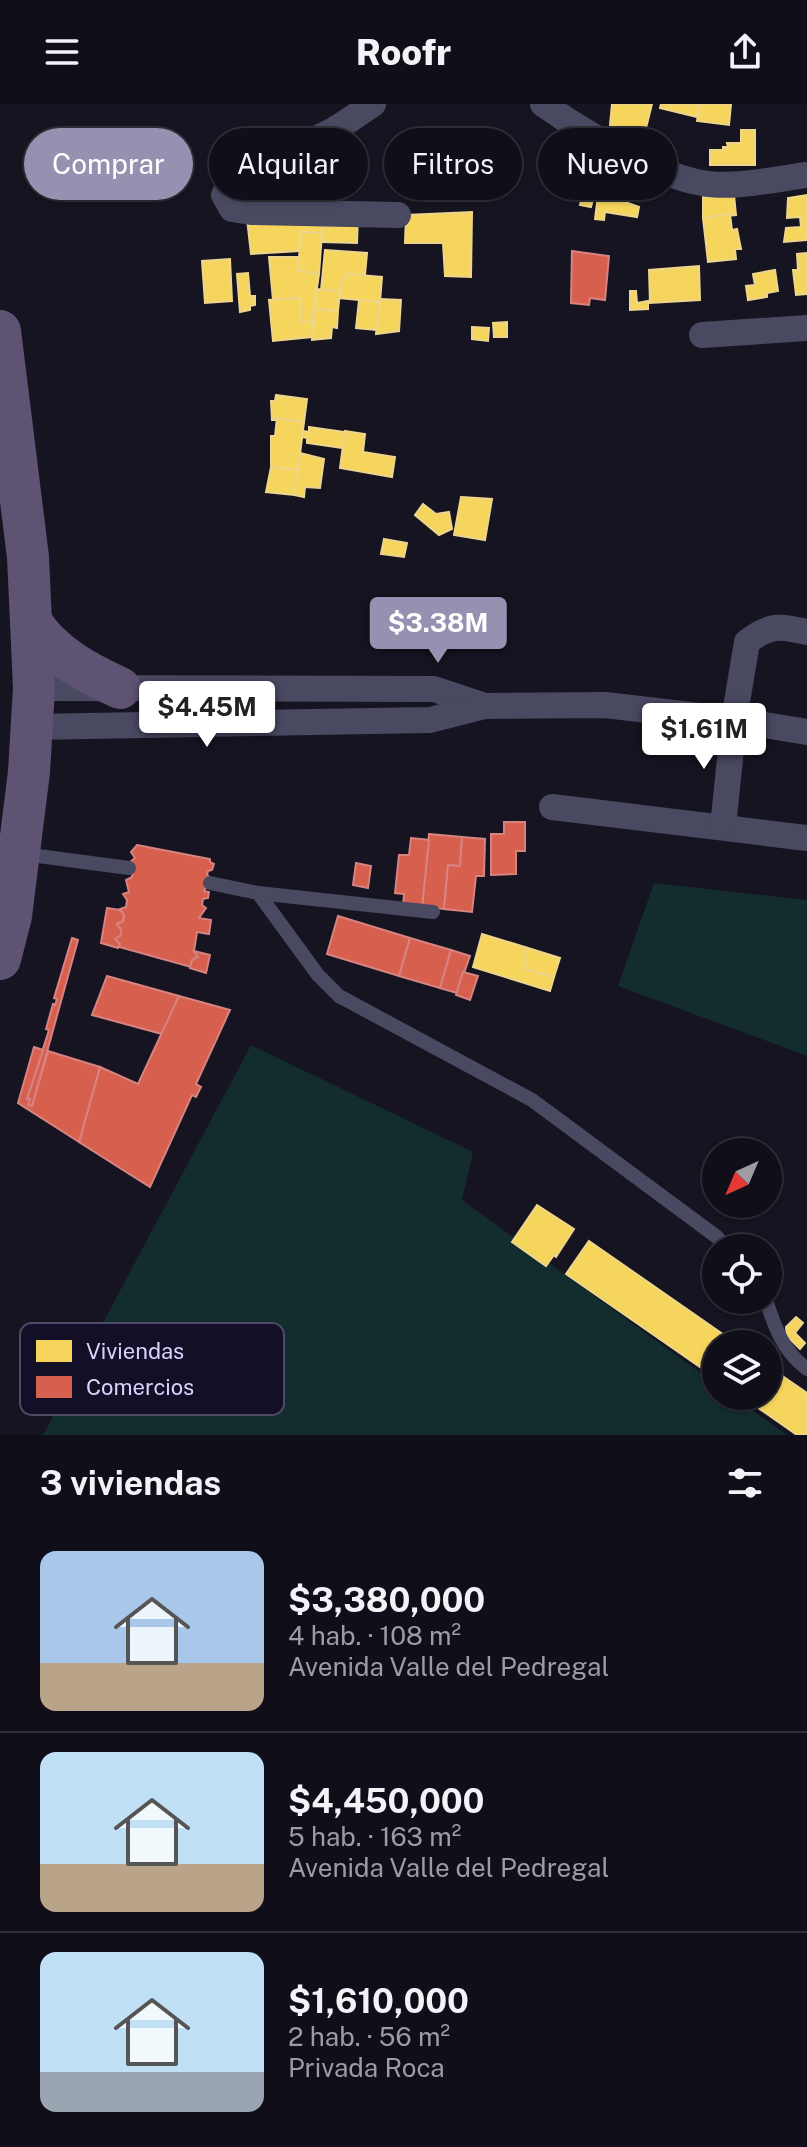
<!DOCTYPE html>
<html lang="es">
<head>
<meta charset="utf-8">
<style>
	body { margin:0; font-family:"Public Sans",sans-serif; background:#191822; color:#f1f3f6; height:100vh; display:flex; flex-direction:column; font-size:30px; white-space:nowrap }
	* { box-sizing:border-box; margin:0 }
	p { font-size:26px; color:#9c9ca2 }
	.icon { flex:none; width:44px; height:44px; fill:none; stroke:currentColor; stroke-width:2; stroke-linecap:round; stroke-linejoin:round }
	.map { position:relative; height:1331px; overflow:hidden }
	.side { display:flex; flex-direction:column; background:#100f19; flex:1 }
	.side>* { flex:none }
	.hud { position:absolute; left:24px; top:24px; width:760px; height:72px; display:flex; gap:16px }
	.needle { width:52px; rotate:224deg }
	.fabs { position:absolute; left:702px; top:1034px; display:grid; gap:16px }
	.fabs a { display:grid; place-items:center; width:80px; height:80px; border-radius:50%; background:#100f19; box-shadow:0 2px 6px #0004,0 0 0 2px #302f38; font-size:40px }
	.price { position:absolute; translate:-50% -68px; padding:0 18px; border-radius:8px; background:#fff; color:#222; font-size:26px; line-height:52px; filter:drop-shadow(0 2px 4px #0008) }
	.price::after { content:''; position:absolute; left:50%; top:48px; width:24px; height:18px; margin-left:-12px; background:inherit; clip-path:polygon(0 0,100% 0,50% 100%) }
	.price.active { background:#9591b1; color:#fff }
	ul { padding:0; list-style:none }
	li { display:flex; align-items:center; gap:24px; height:200px; padding:0 40px }
	li+li { border-top:2px solid #302f38 }
	li span { display:grid; place-items:center; flex:none; width:224px; height:160px; border-radius:16px; color:#555 }
	li>.icon { margin-inline-start:auto }
	span .icon { width:96px; height:96px; fill:#fffc; stroke-width:1 }
	li b { font-size:34px }
	h2 { display:flex; justify-content:space-between; align-items:center; height:96px; padding:0 40px; font-size:34px }
	.chip { padding:0 28px; border-radius:36px; background:#100f19; box-shadow:0 2px 6px #0004,0 0 0 2px #302f38; font-size:28px; line-height:72px }
	.chip.active { background:#9591b1; color:#fff }
	header { display:flex; justify-content:space-between; align-items:center; height:104px; padding:0 40px; background:#100f19; font-size:36px; font-weight:800 }
	.map>svg:first-child { display:block }
	.green { fill:#132c2d }
	.homes { fill:#f6d55c; stroke:#edd58d; stroke-width:2 }
	.shops { fill:#d6604d; stroke:#d78382; stroke-width:2 }
	.lines { fill:none; stroke-linecap:round; stroke-linejoin:round }
	.lane { stroke:#4a4962; stroke-width:14 }
	.street { stroke:#4a4962; stroke-width:26 }
	.primary { stroke:#5e5373; stroke-width:42 }
	.key { fill:#130f26; stroke:#4e4a67; stroke-width:2 }
	.key-label { font-size:22px; fill:#d9d4ff }
</style>
</head>
<body>
<header><svg class="icon" aria-label="menu" viewBox="0 0 24 24"><path d="M4 6h16M4 12h16M4 18h16"/></svg>Roofr<svg class="icon" aria-label="share" viewBox="0 0 24 24"><path d="M12 15V3M7 8l5-5 5 5M5 13v7h14v-7"/></svg></header>
<div class="map">
<svg width="807" height="1331" viewBox="0 0 807 1331">
	<rect width="100%" height="100%" fill="#161421"/>
	<g class="green">
		<polygon points="654,779 807,796 807,952 618,882"/>
		<polygon points="251,941 473,1048 462,1096 716,1280 716,1292 733,1292 787,1331 43,1331"/>
	</g>
	<g class="homes">
		<polygon points="612,0 652,0 643,36 610,21"/>
		<polygon points="661,0 700,0 697,13 660,4"/>
		<polygon points="700,0 731,0 729,21 697,17"/>
		<polygon points="741,26 755,26 755,61 710,61 710,46 723,46 723,43 728,43 727,39 741,39"/>
		<polygon points="620,82 627,84 625,98 639,103 637,113 605,108 604,116 595,115 599,83 620,88"/>
		<polygon points="584,84 595,87 591,103 580,101"/>
		<polygon points="734,91 736,111 703,114 703,93"/>
		<polygon points="807,91 807,136 784,138 786,124 801,123 800,113 787,114 788,94"/>
		<polygon points="472,108 471,173 445,172 443,139 405,139 406,111"/>
		<polygon points="730,110 732,126 737,125 741,145 735,145 736,155 708,158 703,114"/>
		<polygon points="358,112 357,139 322,138 324,113"/>
		<polygon points="324,113 322,129 301,128 299,147 251,150 247,115"/>
		<polygon points="301,128 322,129 319,170 298,167"/>
		<polygon points="325,146 367,149 365,171 347,170 346,174 342,174 340,187 321,186"/>
		<polygon points="807,149 807,190 796,191 793,166 798,166 797,150"/>
		<polygon points="269,153 299,153 298,167 319,170 312,218 301,219 300,194 273,196"/>
		<polygon points="230,155 232,197 205,199 202,157"/>
		<polygon points="699,162 700,196 650,199 649,166"/>
		<polygon points="775,166 778,187 767,189 767,193 748,196 746,182 755,181 753,170"/>
		<polygon points="248,169 250,192 255,192 255,201 250,202 250,206 240,208 237,170"/>
		<polygon points="347,170 382,173 380,198 339,194 342,174 346,174"/>
		<polygon points="316,185 340,187 338,207 315,205"/>
		<polygon points="630,187 636,187 637,199 648,197 648,205 630,206"/>
		<polygon points="300,194 301,219 312,218 312,233 273,237 269,196"/>
		<polygon points="380,195 401,196 399,227 376,230"/>
		<polygon points="359,196 380,198 376,226 356,224"/>
		<polygon points="315,205 338,207 337,224 332,223 331,234 312,236"/>
		<polygon points="507,218 507,233 494,233 493,219"/>
		<polygon points="472,223 489,224 488,237 472,235"/>
		<polygon points="276,291 307,295 304,318 277,314 276,316 272,316 271,297 275,297"/>
		<polygon points="277,314 304,318 298,366 271,363 271,332 275,332"/>
		<polygon points="309,323 345,328 343,344 307,339 307,334 302,333 303,327 309,328"/>
		<polygon points="345,327 365,330 363,348 395,353 392,373 340,364"/>
		<polygon points="300,349 324,355 320,384 305,383 304,393 294,391"/>
		<polygon points="271,363 298,366 294,391 266,388"/>
		<polygon points="461,393 492,395 485,436 454,431"/>
		<polygon points="423,400 436,410 449,408 452,425 439,431 415,411"/>
		<polygon points="384,435 407,439 404,453 381,450"/>
		<polygon points="482,830 528,844 524,859 527,860 526,865 554,873 550,887 473,863"/>
		<polygon points="528,844 560,854 554,873 526,865 527,860 524,859"/>
		<polygon points="537,1101 574,1125 556,1153 554,1151 546,1162 512,1138"/>
		<polygon points="589,1137 737,1240 716,1240 716,1267 713,1272 566,1170"/>
		<polygon points="796,1213 803,1219 795,1229 805,1239 800,1245 787,1232 786,1223"/>
		<polygon points="768,1262 807,1289 807,1331 797,1331 741,1292 768,1292"/>
	</g>
	<g class="shops">
		<polygon points="572,147 609,152 605,196 590,194 589,201 571,199"/>
		<polygon points="504,718 525,718 525,747 516,747 516,770 491,771 491,730 504,730"/>
		<polygon points="429,730 462,733 460,762 448,761 444,805 422,803"/>
		<polygon points="462,733 485,735 484,772 476,772 472,808 444,805 448,761 460,762"/>
		<polygon points="411,734 429,736 422,803 403,801 404,790 395,789 399,751 409,751"/>
		<polygon points="137,741 210,755 210,758 214,760 212,766 208,767 207,771 211,774 204,787 209,788 208,794 203,795 202,801 206,804 199,814 211,816 209,830 197,828 194,847 198,853 192,856 191,863 119,843 116,839 115,835 121,831 121,826 117,820 123,817 124,811 120,805 126,803 127,796 123,790 129,788 126,776 132,773 133,767 130,758 135,754 131,748"/>
		<polygon points="356,759 371,762 368,784 353,781"/>
		<polygon points="107,804 120,806 124,811 123,817 117,820 121,826 121,831 115,835 120,840 118,844 101,839"/>
		<polygon points="338,812 410,834 399,872 327,850"/>
		<polygon points="72,834 78,836 32,1002 28,1001 30,995 27,995 49,926 46,925 53,900 55,901 57,895 54,894"/>
		<polygon points="410,834 451,846 440,884 399,872"/>
		<polygon points="451,846 470,852 457,889 440,884"/>
		<polygon points="194,847 210,851 206,869 190,864 192,856 198,853"/>
		<polygon points="463,868 478,872 470,896 456,891"/>
		<polygon points="107,872 179,892 162,930 92,911"/>
		<polygon points="179,892 230,906 196,980 201,983 196,993 192,991 150,1083 79,1038 100,963 138,980"/>
		<polygon points="34,943 43,946 27,995 30,995 28,1001 32,1002 48,947 100,963 79,1038 18,999"/>
	</g>
	<g class="lines">
		<g class="lane">
			<polyline points="23,750 129,764"/>
			<polyline points="210,779 258,789 318,871 339,892 532,996 717,1133 727,1144"/>
			<polyline points="258,789 433,808"/>
			<path d="M766,1196C775,1224 783,1247 807,1265"/>
		</g>
		<g class="street">
			<path d="M373,0C359,9 345,20 330,28C289,51 248,43 224,91L232,105L251,108L398,111"/>
			<path d="M543,0C583,28 655,71 702,79C732,85 776,75 807,71"/>
			<polyline points="702,231 807,224"/>
			<polyline points="34,584 434,585 485,602"/>
			<polyline points="32,623 430,616 485,602 605,601 734,616 807,628"/>
			<polyline points="552,703 807,734"/>
			<path d="M723,723L734,616L747,538C770,520 780,522 807,528"/>
		</g>
		<g class="primary">
			<polyline points="0,227 28,453 34,584 29,668 11,812 0,855"/>
			<path d="M31,518C53,551 85,568 120,584"/>
		</g>
	</g>
	<rect x="20" y="1219" width="264" height="92" rx="12" class="key"/>
	<rect x="36" y="1236" width="36" height="22" fill="#f6d55c"/>
	<rect x="36" y="1272" width="36" height="22" fill="#d6604d"/>
	<g class="key-label">
		<text x="86" y="1255">Viviendas</text>
		<text x="86" y="1291">Comercios</text>
	</g>
</svg>
<div class="fabs">
<a><svg class="needle" viewBox="-14 -14 28 28"><path d="M0-13l5 13h-10z" fill="#e53935"/><path d="M0 13l5-13h-10z" fill="#9c9ca2"/></svg></a>
<a><svg class="icon" aria-label="locate" viewBox="0 0 24 24"><circle cx="12" cy="12" r="6"/><path d="M12 2v4M12 18v4M2 12h4M18 12h4"/></svg></a>
<a><svg class="icon" aria-label="layers" viewBox="0 0 24 24"><path d="M12 4l9 5-9 5-9-5zM3 14l9 5 9-5"/></svg></a>
</div>
<b class="price active" style="left:438px;top:561px">$3.38M</b>
<b class="price" style="left:207px;top:645px">$4.45M</b>
<b class="price" style="left:704px;top:667px">$1.61M</b>
<div class="hud">
<a class="chip active">Comprar</a>
<a class="chip">Alquilar</a>
<a class="chip">Filtros</a>
<a class="chip">Nuevo</a>
</div>
</div>
<section class="side">
<h2>3 viviendas<svg class="icon" aria-label="filters" viewBox="0 0 24 24"><path d="M4 7h16M4 17h16"/><circle cx="9" cy="7" r="2"/><circle cx="15" cy="17" r="2"/></svg></h2>
<ul>
<li><span style="background:linear-gradient(#a9c7e8 70%,#b9a48a 0)"><svg class="icon" aria-label="home" viewBox="0 0 24 24"><path d="M3 11l9-7 9 7M6 9v11h12V9"/></svg></span><div><b>$3,380,000</b><p>4 hab. · 108 m²</p><p>Avenida Valle del Pedregal</p></div></li>
<li><span style="background:linear-gradient(#bfe0f5 70%,#b9a48a 0)"><svg class="icon" aria-label="home" viewBox="0 0 24 24"><path d="M3 11l9-7 9 7M6 9v11h12V9"/></svg></span><div><b>$4,450,000</b><p>5 hab. · 163 m²</p><p>Avenida Valle del Pedregal</p></div></li>
<li><span style="background:linear-gradient(#bfe0f5 75%,#9aa5b1 0)"><svg class="icon" aria-label="home" viewBox="0 0 24 24"><path d="M3 11l9-7 9 7M6 9v11h12V9"/></svg></span><div><b>$1,610,000</b><p>2 hab. · 56 m²</p><p>Privada Roca</p></div></li>
</ul>
</section>
</body>
</html>
